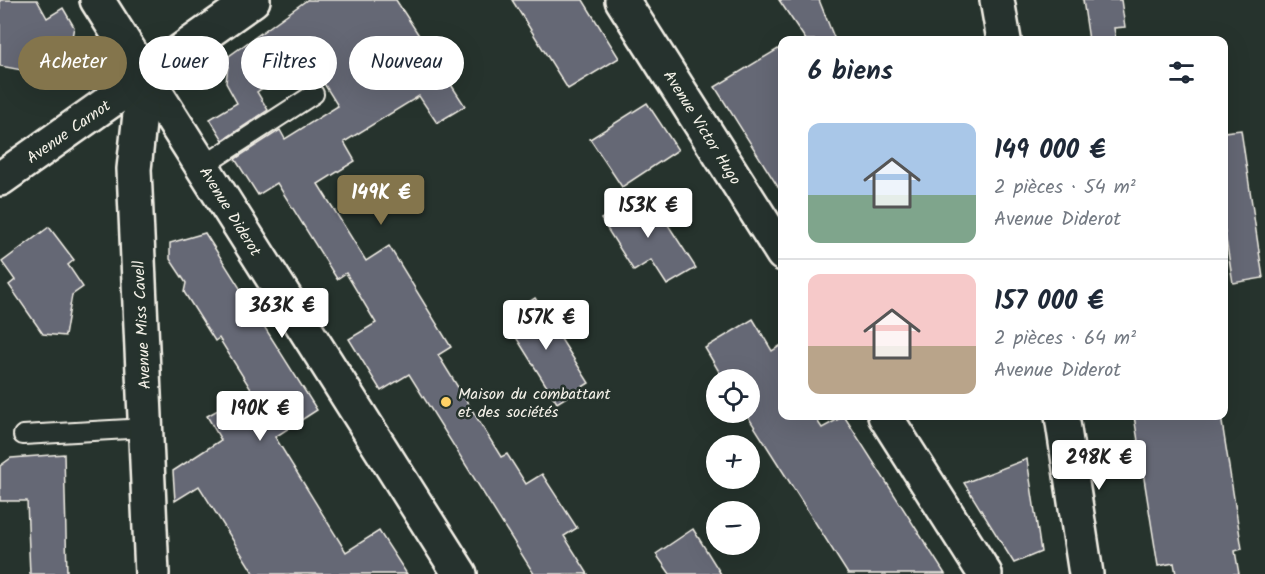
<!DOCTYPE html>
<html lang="fr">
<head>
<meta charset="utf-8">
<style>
	body { margin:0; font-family:Kalam,sans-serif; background:#f6f6f7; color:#1f2937; height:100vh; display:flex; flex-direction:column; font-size:22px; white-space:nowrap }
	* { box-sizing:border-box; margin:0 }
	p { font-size:20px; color:#747a83 }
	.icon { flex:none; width:33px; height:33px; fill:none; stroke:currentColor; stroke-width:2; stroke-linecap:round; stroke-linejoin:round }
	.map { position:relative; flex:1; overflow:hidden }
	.details { position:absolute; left:778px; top:36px; width:450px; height:384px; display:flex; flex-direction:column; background:#fff; border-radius:12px; box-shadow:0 6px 24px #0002 }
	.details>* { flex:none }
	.guide { position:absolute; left:18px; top:36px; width:570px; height:54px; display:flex; gap:12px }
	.buttons { position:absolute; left:706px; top:369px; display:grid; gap:12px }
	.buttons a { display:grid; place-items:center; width:54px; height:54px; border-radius:50%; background:#fff; box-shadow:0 6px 24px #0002; font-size:30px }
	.price { position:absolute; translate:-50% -51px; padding:0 14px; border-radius:6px; background:#fff; color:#222; font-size:20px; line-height:39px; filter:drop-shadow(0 2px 3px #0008) }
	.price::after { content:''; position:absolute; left:50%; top:36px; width:18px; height:14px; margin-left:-9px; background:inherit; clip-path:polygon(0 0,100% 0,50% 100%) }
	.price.on { background:#84754c; color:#fff }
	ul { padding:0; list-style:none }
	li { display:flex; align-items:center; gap:18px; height:150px; padding:0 30px }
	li+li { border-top:2px solid #e0e1e3 }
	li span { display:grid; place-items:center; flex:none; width:168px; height:120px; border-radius:12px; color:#555 }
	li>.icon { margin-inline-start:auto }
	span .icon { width:72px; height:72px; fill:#fffc; stroke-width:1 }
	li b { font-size:26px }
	h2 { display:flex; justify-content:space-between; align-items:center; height:72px; padding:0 30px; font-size:26px }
	.pill { padding:0 21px; border-radius:27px; background:#fff; box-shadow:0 6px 24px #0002; font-size:21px; line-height:54px }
	.pill.on { background:#84754c; color:#fff }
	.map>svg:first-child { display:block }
	.building { fill:#656774; stroke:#f4f1e8; stroke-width:1.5 }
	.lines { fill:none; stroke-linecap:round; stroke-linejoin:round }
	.service-casing { stroke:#f4f1e8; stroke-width:22 }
	.minor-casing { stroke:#f4f1e8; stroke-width:38 }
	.tertiary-casing { stroke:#f4f1e8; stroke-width:38 }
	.secondary-casing { stroke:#f4f1e8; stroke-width:38 }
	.service { stroke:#26332d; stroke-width:18 }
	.minor { stroke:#26332d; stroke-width:33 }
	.tertiary { stroke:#26332d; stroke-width:33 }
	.secondary { stroke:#26332d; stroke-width:33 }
	.poi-dot { fill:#ffd166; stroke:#26332d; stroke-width:2 }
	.labels { text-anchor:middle; stroke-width:5; stroke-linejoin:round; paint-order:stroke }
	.street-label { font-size:16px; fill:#f4f1e8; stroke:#26332d }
	.poi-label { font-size:16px; fill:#f4f1e8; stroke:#26332d; text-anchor:start }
</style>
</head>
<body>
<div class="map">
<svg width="1265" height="574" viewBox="0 0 1265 574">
	<rect width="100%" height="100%" fill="#26332d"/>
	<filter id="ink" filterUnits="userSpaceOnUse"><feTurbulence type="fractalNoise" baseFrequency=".0167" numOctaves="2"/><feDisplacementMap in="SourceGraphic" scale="12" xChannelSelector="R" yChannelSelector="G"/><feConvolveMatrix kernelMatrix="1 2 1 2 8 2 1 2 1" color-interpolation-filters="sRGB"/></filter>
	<g filter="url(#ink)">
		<g class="building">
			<polygon points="0,0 37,0 47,18 63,8 74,27 64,78 0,66"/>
			<polygon points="307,0 396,0 465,106 437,123 419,96 344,142 355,161 318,184 366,261 389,246 451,347 438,355 501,457 507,454 526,484 542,474 577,528 564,536 588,574 534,574 409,374 381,391 349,339 376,323 346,273 337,279 277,183 258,195 235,159 280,130 285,139 338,106 307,56 257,92 268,110 223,140 210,119 237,103 226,83 229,56"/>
			<polygon points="512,0 583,0 619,58 568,89"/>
			<polygon points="779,0 819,0 835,40 806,40"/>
			<polygon points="1083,0 1121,0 1125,27 1114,28 1116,40 1089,40"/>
			<polygon points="783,46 783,195 715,87"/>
			<polygon points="647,103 678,150 622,187 590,139"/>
			<polygon points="1241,130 1263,278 1233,283 1224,227 1224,132"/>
			<polygon points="646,191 696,268 667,285 651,260 634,271 601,219"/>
			<polygon points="49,227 74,260 68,265 83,287 72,295 65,336 43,334 9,285 15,280 2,262"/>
			<polygon points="205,233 317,410 275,437 346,552 379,531 407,574 254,574 199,486 175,501 173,471 221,440 207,416 252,391 219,338 215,341 184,292 186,283 170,259 170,243"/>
			<polygon points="535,298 589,383 557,403 504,318"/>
			<polygon points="753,319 772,351 783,344 783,416 814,416 822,428 844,416 945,574 848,574 745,412 750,412 750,380 724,380 705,348"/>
			<polygon points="1134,416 1221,416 1242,549 1235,551 1239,574 1176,574 1174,563 1158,566"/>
			<polygon points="64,454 67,574 30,574 27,501 0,501 0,466 11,458"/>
			<polygon points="1027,459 1041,552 1014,563 964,483"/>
			<polygon points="693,529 721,574 670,574 656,554"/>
		</g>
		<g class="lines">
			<g class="service-casing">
				<g id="service">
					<polyline points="203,166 314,94"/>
					<polyline points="23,435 146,428"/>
				</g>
			</g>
			<g class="minor-casing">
				<g id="minor">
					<polyline points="97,0 460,574"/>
					<polyline points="144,77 134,169 152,574"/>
				</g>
			</g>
			<g class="tertiary-casing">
				<g id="tertiary">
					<polyline points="622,0 783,254"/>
					<polyline points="0,179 253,0"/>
					<polyline points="885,416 985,574"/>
				</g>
			</g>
			<g class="secondary-casing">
				<g id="secondary">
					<polyline points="997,0 1004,40"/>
					<polyline points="1062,416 1086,574"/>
				</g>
			</g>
			<use href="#service" class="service"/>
			<use href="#minor" class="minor"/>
			<use href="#tertiary" class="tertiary"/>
			<use href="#secondary" class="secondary"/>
		</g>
	</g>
	<circle class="poi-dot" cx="446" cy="402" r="6"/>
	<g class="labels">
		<g class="street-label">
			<text transform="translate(703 127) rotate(58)" y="6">Avenue Victor Hugo</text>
			<text transform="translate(68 131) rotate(-35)" y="6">Avenue Carnot</text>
			<text transform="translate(231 211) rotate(58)" y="6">Avenue Diderot</text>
			<text transform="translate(141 325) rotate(-93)" y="6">Avenue Miss Cavell</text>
		</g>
		<g class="poi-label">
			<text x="458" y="399">Maison du combattant<tspan x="458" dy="18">et des sociétés</tspan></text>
		</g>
	</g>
</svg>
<div class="buttons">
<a><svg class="icon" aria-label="locate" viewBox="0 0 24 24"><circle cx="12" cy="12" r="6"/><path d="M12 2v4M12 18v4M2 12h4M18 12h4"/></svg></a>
<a>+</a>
<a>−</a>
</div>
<b class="price on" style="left:381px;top:226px">149K €</b>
<b class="price" style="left:648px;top:239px">153K €</b>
<b class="price" style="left:282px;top:339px">363K €</b>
<b class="price" style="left:546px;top:351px">157K €</b>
<b class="price" style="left:260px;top:442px">190K €</b>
<b class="price" style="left:1099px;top:491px">298K €</b>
<div class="guide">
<a class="pill on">Acheter</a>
<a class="pill">Louer</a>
<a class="pill">Filtres</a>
<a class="pill">Nouveau</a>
</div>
<section class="details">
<h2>6 biens<svg class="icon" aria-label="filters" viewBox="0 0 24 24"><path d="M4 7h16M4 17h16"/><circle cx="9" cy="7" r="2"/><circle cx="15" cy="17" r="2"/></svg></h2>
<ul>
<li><span style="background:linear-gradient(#a9c7e8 60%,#7fa58c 0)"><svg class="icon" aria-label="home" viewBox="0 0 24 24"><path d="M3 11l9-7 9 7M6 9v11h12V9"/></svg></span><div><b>149 000 €</b><p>2 pièces · 54 m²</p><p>Avenue Diderot</p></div></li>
<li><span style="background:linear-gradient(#f6c9c9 60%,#b9a48a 0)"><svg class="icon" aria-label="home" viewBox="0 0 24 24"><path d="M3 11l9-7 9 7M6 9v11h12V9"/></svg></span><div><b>157 000 €</b><p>2 pièces · 64 m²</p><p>Avenue Diderot</p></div></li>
</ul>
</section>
</div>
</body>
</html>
